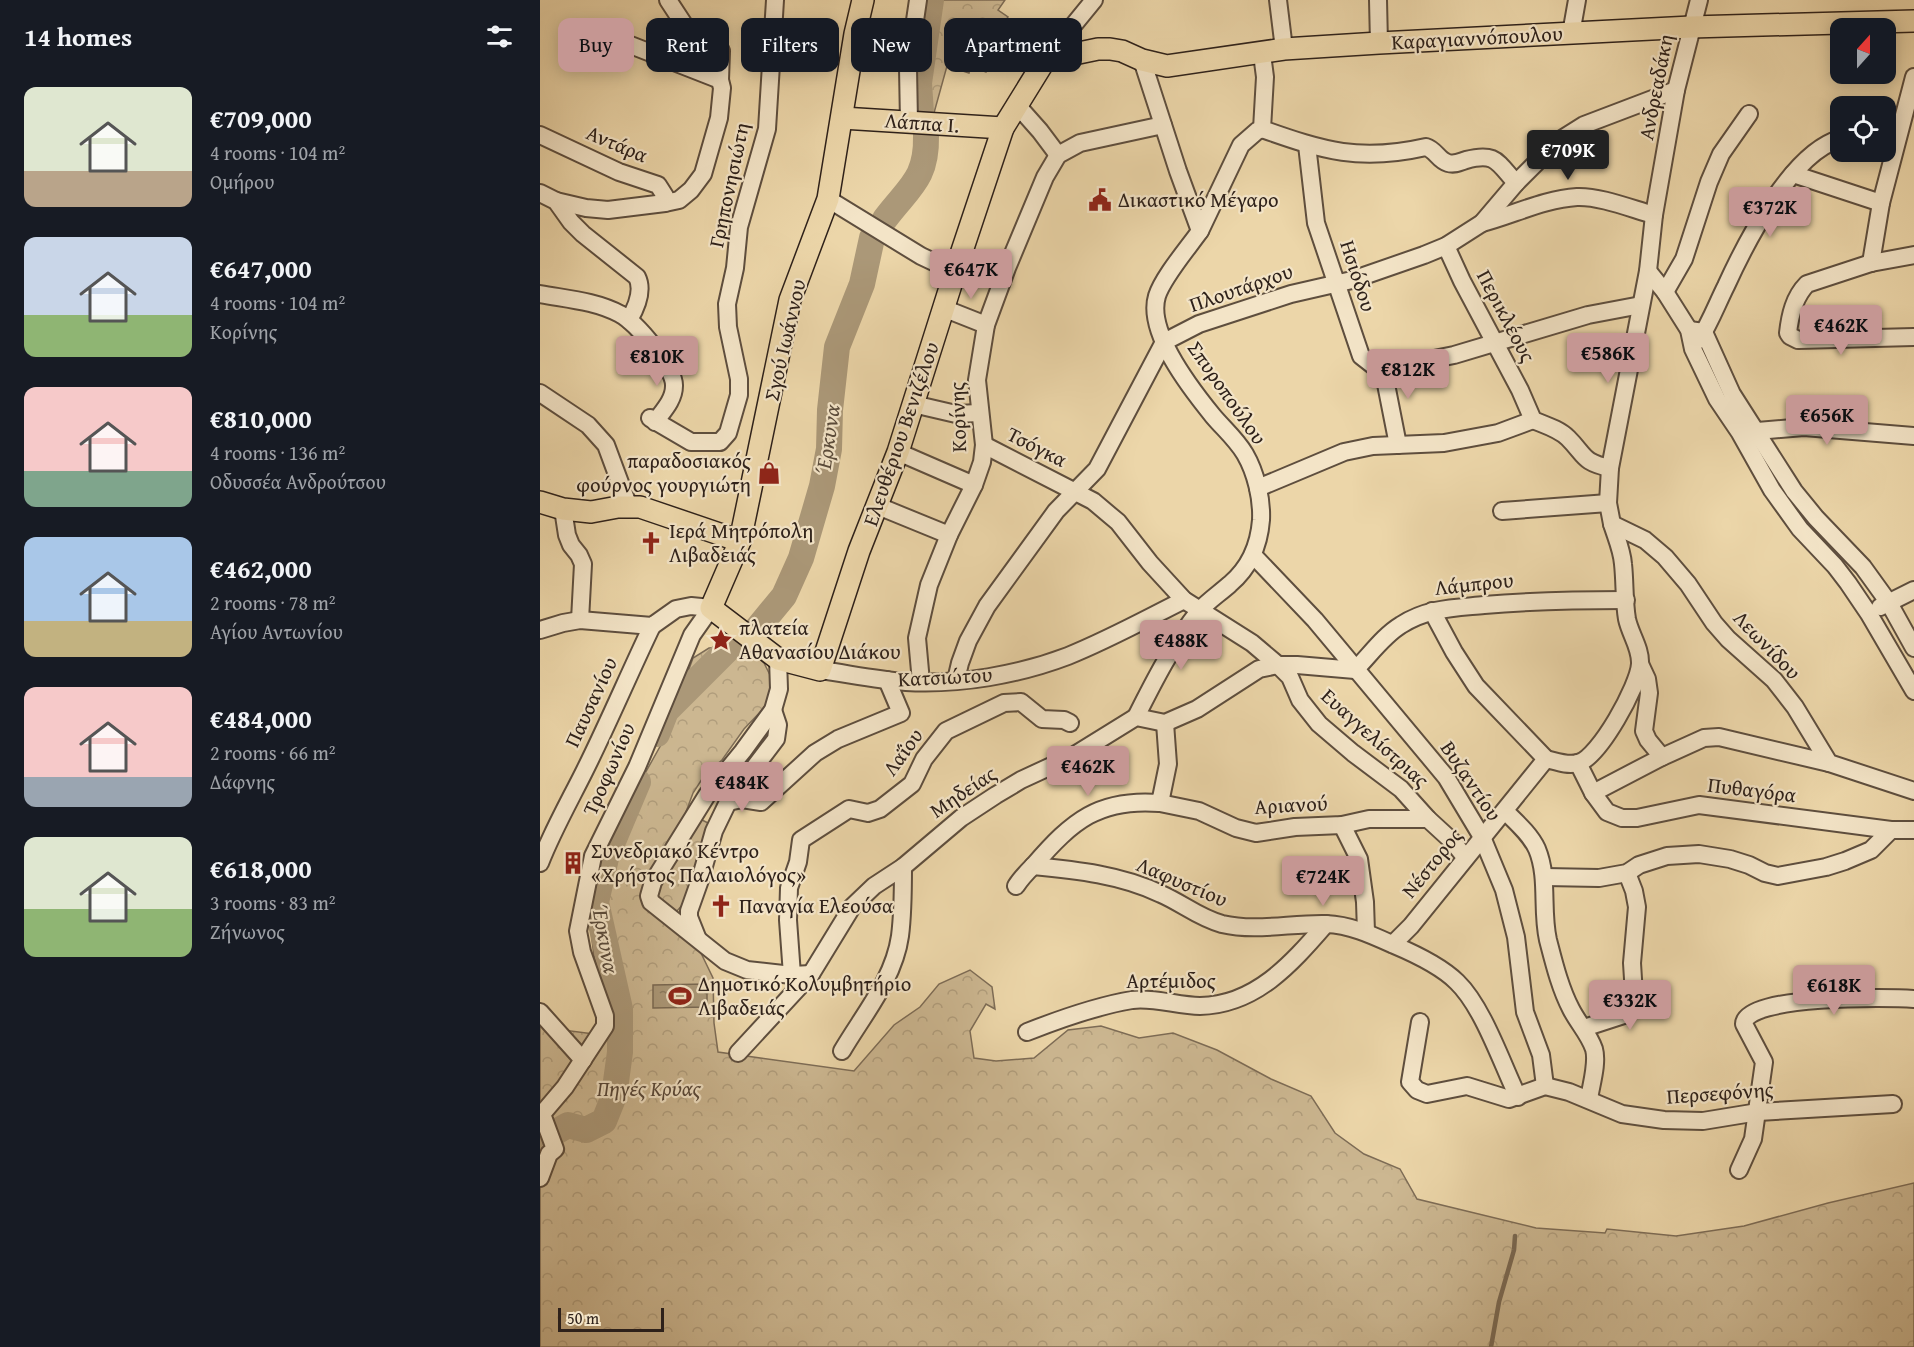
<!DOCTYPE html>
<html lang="en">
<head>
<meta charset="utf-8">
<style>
	body { margin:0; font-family:"Gentium Book Plus",serif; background:#242831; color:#f1f3f6; height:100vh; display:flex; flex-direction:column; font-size:22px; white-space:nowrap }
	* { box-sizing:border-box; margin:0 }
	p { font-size:20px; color:#9ea1a6 }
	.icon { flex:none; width:33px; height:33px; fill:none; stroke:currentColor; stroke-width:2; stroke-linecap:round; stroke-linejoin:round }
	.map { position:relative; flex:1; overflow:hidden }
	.side { display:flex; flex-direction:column; background:#171b24; width:540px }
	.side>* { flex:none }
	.guide { position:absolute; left:18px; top:18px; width:570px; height:54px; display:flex; gap:12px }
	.needle { width:39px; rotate:21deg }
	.controls { position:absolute; left:1290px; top:18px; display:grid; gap:12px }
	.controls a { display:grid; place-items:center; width:66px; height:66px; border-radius:12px; background:#171b24; box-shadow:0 3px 15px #0003; font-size:30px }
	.scale { position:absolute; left:18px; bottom:15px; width:106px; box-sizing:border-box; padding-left:6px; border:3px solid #2e211a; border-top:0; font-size:16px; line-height:21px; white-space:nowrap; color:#2e211a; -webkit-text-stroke:4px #f3e4c7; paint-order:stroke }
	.price { position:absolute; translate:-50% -51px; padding:0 14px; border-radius:6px; background:#c59692; color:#111; font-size:20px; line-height:39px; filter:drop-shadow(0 2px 3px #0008) }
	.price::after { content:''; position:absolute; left:50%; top:36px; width:18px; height:14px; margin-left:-9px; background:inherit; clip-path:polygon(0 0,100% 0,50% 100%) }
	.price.selected { background:#222; color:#fff }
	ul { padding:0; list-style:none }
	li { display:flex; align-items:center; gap:18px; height:150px; padding:0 24px }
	li span { display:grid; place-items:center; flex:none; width:168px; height:120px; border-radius:12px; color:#555 }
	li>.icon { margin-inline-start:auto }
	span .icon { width:72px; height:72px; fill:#fffc; stroke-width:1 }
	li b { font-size:26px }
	h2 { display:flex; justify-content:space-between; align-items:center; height:72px; padding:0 24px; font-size:26px }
	.tag { padding:0 21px; border-radius:12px; background:#171b24; box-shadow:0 3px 15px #0003; font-size:21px; line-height:54px }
	.tag.selected { background:#c59692; color:#111 }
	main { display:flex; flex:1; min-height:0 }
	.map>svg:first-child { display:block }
	.forest { fill:url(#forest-crowns); stroke:#7d6c56; stroke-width:1.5 }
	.water { fill:url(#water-ripples); stroke:#796852; stroke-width:1.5 }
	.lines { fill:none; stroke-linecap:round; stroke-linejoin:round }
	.stream { stroke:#796852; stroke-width:4.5 }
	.river { stroke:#ab9878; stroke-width:26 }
	.minor-casing { stroke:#5e4e3e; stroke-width:20 }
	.major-casing { stroke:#2e211a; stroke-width:24 }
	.minor { stroke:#f3e4c7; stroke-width:16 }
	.major { stroke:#ecd6a9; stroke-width:21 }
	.labels { text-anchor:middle; stroke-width:4.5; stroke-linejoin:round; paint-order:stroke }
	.street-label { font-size:21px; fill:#2e211a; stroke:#f3e4c7 }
	.poi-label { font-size:21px; fill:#2e211a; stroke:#f3e4c7; text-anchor:start }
	.park-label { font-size:21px; font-style:italic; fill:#564638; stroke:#f3e4c7 }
	.water-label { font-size:22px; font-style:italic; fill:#5a4b3b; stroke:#f3e4c7 }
</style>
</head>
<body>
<main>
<section class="side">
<h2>14 homes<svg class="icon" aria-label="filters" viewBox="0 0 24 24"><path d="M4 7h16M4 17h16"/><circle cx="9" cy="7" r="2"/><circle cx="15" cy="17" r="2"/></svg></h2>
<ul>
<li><span style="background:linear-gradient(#dfe7d0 70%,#b9a48a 0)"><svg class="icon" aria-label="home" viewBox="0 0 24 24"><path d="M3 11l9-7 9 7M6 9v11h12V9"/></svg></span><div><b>€709,000</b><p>4 rooms · 104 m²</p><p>Ομήρου</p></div></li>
<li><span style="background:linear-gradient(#c9d6e8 65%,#8fb573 0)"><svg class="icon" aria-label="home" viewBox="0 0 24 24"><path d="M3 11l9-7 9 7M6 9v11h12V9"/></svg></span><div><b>€647,000</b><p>4 rooms · 104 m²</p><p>Κορίνης</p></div></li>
<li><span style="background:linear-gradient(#f6c9c9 70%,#7fa58c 0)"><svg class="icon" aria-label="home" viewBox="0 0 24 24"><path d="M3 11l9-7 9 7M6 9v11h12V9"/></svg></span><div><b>€810,000</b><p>4 rooms · 136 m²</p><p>Οδυσσέα Ανδρούτσου</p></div></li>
<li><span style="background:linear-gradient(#a9c7e8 70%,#c2b280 0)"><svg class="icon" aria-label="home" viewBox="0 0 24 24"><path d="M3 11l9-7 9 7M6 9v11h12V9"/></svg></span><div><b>€462,000</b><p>2 rooms · 78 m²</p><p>Αγίου Αντωνίου</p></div></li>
<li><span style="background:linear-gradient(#f6c9c9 75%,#9aa5b1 0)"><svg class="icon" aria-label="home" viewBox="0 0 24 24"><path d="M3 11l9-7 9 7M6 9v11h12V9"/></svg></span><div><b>€484,000</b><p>2 rooms · 66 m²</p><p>Δάφνης</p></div></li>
<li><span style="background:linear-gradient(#dfe7d0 60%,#8fb573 0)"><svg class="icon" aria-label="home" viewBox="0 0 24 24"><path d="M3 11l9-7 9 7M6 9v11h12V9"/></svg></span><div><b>€618,000</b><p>3 rooms · 83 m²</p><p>Ζήνωνος</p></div></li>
</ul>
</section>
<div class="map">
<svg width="1374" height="1347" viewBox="0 0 1374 1347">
	<defs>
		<pattern id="forest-crowns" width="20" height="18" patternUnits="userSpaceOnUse" patternTransform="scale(1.5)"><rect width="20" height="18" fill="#ccb791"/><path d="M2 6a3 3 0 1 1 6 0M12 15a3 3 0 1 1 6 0" fill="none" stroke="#b09d7c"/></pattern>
		<pattern id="water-ripples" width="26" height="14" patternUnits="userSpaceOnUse" patternTransform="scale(1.5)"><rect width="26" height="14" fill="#ab9878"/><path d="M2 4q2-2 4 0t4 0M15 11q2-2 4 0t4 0" fill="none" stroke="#8c7c62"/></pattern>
	</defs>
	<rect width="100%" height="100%" fill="#ecd6a9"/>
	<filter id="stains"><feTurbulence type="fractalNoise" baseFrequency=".00333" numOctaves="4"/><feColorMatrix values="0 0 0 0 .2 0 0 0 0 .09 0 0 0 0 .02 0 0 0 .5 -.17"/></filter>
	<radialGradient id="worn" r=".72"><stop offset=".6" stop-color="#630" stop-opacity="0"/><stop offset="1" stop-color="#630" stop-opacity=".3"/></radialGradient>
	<g class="forest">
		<polygon points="395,0 465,0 458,10 468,17 445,51 454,56 446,72 431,66 429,73 407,66 394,113 387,112 386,92"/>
		<polygon points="205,646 224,663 236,687 226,706 204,729 182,760 164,776 153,793 146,812 168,823 146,901 136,912 159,949 173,978 174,1023 178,1052 314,1071 354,1025 380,1007 399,984 430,970 452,987 455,1009 446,1004 430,1031 434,1058 456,1061 494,1058 528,1030 561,1026 599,1038 633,1033 677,1050 731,1079 771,1096 795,1133 824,1154 860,1169 877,1199 996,1228 1065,1233 1067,1229 1136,1236 1204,1226 1288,1203 1374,1183 1374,1347 0,1347 0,1027 69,1036 72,1019 54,956 50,923 59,862 67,841 122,743 153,658 169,648"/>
	</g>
	<polygon class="water" points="167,984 167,1007 113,1008 113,985"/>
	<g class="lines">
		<polyline class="stream" points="951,1347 959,1302 974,1250 975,1236"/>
		<g class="river">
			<polyline points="381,113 379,83 391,0"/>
			<path d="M345,219C369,187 387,179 386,136"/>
			<polyline points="216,630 244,596 261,558 282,486 289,449 290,410 297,347 322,284 332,238"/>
			<polyline points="117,734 126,711 188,649"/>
			<polyline points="0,1141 28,1125 46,1130 64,1121 74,1096 80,1052 80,1009 56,902 66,858 98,782"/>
		</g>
		<g class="minor-casing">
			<g id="minor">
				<polyline points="738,0 744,49"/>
				<polyline points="838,0 839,43"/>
				<polyline points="1159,0 1136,90 1114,215 1108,271 1070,468 1068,503 1072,524 1105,540 1125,557 1148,584 1174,623 1188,639 1234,680 1255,707 1289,763 1374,791"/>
				<polyline points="1031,34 1037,0"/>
				<polyline points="70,37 180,80"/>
				<path d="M722,54L725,77L722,129C784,151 820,162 886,147C896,150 898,160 908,163C915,165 920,162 926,160C956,152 957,162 976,183"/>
				<polyline points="505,60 554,0"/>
				<polyline points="476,104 500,131 518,155"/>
				<polyline points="369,122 368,68 378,0"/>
				<polyline points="0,135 79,172 118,185 125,196 125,203"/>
				<polyline points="767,145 776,223 821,356 839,370 845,379 858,445"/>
				<polyline points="1253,174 1341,203"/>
				<path d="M0,193L16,201L31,222L43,234L97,277C104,291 96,308 89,320"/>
				<polyline points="288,199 381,256 415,272"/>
				<polyline points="16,201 46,208 68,210 125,203 139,200 151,190 163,174 179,118 182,88 180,80 181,51 177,43 145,26 128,0"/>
				<path d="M942,223C973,215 1004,199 1037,197C1060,196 1092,209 1114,215"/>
				<polyline points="660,231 701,145 717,131 722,129"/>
				<path d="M906,246L922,281L980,390L993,420C1005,425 1019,429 1028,438C1046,456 1042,462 1070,468"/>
				<path d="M1374,255L1331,263L1267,284C1254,297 1250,315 1248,333L1250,336L1258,340L1374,337"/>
				<polyline points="1331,263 1341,203 1374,77"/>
				<polyline points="1108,271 1125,292 1149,330 1153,349 1177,399 1200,433 1232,490 1260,529 1295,566 1308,583 1329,614 1374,691"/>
				<polyline points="1125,292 1144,259 1169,182 1181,154 1209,114"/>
				<path d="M0,294C27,299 56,301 80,314C96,322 135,368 134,386C134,400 123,411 115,422"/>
				<polyline points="403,308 446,325"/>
				<polyline points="1149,330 1164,332 1192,394 1254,491 1276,518 1323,567 1349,603 1374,648"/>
				<path d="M1159,340C1170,323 1177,304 1186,286C1206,242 1252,152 1300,139"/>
				<polyline points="839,370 914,355 1048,315 1101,305"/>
				<polyline points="0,393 48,425 66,445 89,507"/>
				<polyline points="373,404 416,414 439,413"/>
				<polyline points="110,418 151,442 180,442 188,433 199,395 199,379 188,327 187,304 195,268 199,227 227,129 235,0"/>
				<polyline points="1206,432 1264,427 1374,436"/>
				<polyline points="444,445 553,501 578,522 610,563 644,600 712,643 738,665 750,677 760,700 779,724 813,753 861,789 888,819 912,841 925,857"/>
				<polyline points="358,452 434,485"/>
				<polyline points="718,488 804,452 833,446 904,443 958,433 993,420"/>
				<polyline points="338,506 409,535"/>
				<polyline points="23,509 27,535 31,545 39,555 43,564 40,620"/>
				<polyline points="962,511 1068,503"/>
				<polyline points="713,555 775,620 906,777 942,837 964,890 976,937 985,1012 1001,1055 1005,1086"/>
				<polyline points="1340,607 1374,590"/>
				<polyline points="892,611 914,652 936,686 1006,759"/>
				<polyline points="0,630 23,623 40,620 112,626 136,609 151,606 171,608 152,635 97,767 53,856 38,931 42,952 65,1016 65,1026 25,1087 2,1114 15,1149 9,1154 0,1178"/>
				<polyline points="238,659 239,689 233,710 203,751 167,795 113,882 109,896 111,902 185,961 207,970 252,975 271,974"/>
				<polyline points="1100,664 1107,679 1109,693 1104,731 1108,740 1122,757 1164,738 1179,737 1289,763"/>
				<path d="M280,670C309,674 338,680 366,682C420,685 478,675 528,656C568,640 606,619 644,600"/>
				<polyline points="416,680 420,663 428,641 447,606 516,511 557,469 624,342 659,324 751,294 812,280 884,255 906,246 942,223 976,183 1017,142 1044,125 1136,90"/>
				<polyline points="381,682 377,638 389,585 409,535 434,485 442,462 444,445 437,380 446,325 467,268 505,177 518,155 540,143 623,125"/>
				<path d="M596,717C614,681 634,642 659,611C668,601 680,593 690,584C710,567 719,546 721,520C722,499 716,473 705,454C696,439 684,429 673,416C651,389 606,332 617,296C623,277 648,248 660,231L638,171L602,60"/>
				<polyline points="1038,763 1053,793 1067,812 1082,818 1097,818 1159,805 1351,830 1374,830"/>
				<polyline points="1053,793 1122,757"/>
				<polyline points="188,802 202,799 221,802 275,753 298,739 361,713 347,680"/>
				<polyline points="620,803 659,811 696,828 716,833 755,827 802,825 829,819 888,819"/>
				<path d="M965,811C976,822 990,834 997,849C1009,878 1001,909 1008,940C1014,963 1020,988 1031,1009C1038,1023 1049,1034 1054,1049C1058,1063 1051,1085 1049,1099"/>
				<polyline points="802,825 819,859 825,902 826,932"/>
				<path d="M0,863C12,832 29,802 44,772C68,724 89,674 112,626"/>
				<path d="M493,866C536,870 582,875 621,894C642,903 659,918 682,924C716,932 751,923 786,924C811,925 832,935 854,945C873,953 902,967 917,982C943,1007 962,1064 978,1097"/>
				<polyline points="1005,877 1059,878 1087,873 1099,865 1127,856 1159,854 1190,859 1209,865 1225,873 1238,876 1286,867 1305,861 1331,850 1351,830"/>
				<path d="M476,886C481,878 487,872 494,865C532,821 559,798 620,803L628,764L625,723"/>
				<polyline points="157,937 149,917 149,911 160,880 174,831 188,802 236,739 238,725 233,710"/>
				<path d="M853,944L871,926L1006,759C1015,761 1027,766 1038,763C1059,758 1099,685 1100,664C1101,648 1090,634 1087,619C1084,602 1085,582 1083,564C1082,550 1076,537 1072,524"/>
				<polyline points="252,975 248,920 249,888 258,862 261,840 309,809 328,813 340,809 372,784 384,759 406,731 464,703 481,702 502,719 524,720 530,723"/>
				<polyline points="0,1012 43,1060"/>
				<polyline points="880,1022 870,1082 877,1090 887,1094 927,1086 969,1099 1005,1086 1029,1092 1082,1114 1124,1120 1163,1121 1218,1112 1353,1104"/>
				<polyline points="1044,1028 1084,1015 1089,1011 1093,1004 1094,995 1092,963 1097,907 1094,891 1087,873"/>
				<path d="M487,1032C520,1019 556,1006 592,1000C614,997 638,1006 660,1006C716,1005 752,963 786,924"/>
				<path d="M302,1051C323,1015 354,979 360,936C363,913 363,890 363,867"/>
				<path d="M198,1053L271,974L312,907L334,886L363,867L421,818L456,795L481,780L533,756L596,717L625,723L657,709L719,669L738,665H757L815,670C830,655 843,636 861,625C887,608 914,608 944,605C992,601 1039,600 1086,600"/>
				<path d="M1199,1170L1213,1139L1224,1062L1204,1024C1205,995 1350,997 1374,999"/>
			</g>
		</g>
		<g class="major-casing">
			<g id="major">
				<polyline points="323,0 315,34 288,199 250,300 200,541 171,608 238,659 280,670 319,551 358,452 415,272 463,128 505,60 558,49 570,49 582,51 602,60 627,66 744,49 839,43 1151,27 1374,21"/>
				<polyline points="302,118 463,128"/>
				<polyline points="0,502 23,509 51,512 78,507 100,507 200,541"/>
			</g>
		</g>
		<use href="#minor" class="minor"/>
		<use href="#major" class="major"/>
	</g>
	<defs>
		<g id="civic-bare" transform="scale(1.8)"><path d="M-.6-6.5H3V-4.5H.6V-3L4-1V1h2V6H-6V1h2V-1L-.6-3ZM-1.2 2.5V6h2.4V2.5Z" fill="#8f2418" stroke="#f3e4c7" stroke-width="2.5" paint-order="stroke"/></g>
		<g id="shop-bare" transform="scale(1.8)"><path d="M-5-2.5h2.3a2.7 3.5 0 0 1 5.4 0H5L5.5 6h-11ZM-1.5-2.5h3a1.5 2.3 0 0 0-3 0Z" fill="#8f2418" stroke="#f3e4c7" stroke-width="2.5" paint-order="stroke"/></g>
		<g id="church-bare" transform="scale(1.8)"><path d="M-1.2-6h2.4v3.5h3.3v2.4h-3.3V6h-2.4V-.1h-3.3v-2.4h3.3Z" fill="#8f2418" stroke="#f3e4c7" stroke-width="2.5" paint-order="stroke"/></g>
		<g id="sight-bare" transform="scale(1.8)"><path d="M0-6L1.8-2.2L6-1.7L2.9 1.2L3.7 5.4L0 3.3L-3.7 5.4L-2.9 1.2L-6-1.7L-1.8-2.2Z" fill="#8f2418" stroke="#f3e4c7" stroke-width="2.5" paint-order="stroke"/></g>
		<g id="building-bare" transform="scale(1.8)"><path d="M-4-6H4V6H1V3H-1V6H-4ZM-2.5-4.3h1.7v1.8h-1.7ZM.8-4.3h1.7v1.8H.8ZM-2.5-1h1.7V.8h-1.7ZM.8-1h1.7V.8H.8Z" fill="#8f2418" stroke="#f3e4c7" stroke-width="2.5" paint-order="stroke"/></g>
		<g id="stadium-bare" transform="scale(1.8)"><path d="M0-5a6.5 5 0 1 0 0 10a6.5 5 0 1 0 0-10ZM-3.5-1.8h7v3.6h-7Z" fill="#8f2418" stroke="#f3e4c7" stroke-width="2.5" paint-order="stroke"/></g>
	</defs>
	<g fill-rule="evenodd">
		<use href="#civic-bare" x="560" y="200"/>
		<use href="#shop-bare" x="229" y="473"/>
		<use href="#church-bare" x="111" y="543"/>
		<use href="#sight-bare" x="181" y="640"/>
		<use href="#building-bare" x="33" y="863"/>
		<use href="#church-bare" x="181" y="906"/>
		<use href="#stadium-bare" x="140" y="996"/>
	</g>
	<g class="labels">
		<g class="street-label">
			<text transform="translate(937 38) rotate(-3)" y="7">Καραγιαννόπουλου</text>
			<text transform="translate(1116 87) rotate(-79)" y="7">Ανδρεαδάκη</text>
			<text transform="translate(382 123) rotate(4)" y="7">Λάππα Ι.</text>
			<text transform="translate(77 144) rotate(23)" y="7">Αντάρα</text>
			<text transform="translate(189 185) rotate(-78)" y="7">Γρηπονησιώτη</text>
			<text transform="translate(818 276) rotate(72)" y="7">Ησιόδου</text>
			<text transform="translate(701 288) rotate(-19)" y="7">Πλουτάρχου</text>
			<text transform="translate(966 316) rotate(62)" y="7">Περικλέους</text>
			<text transform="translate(245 340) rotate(-77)" y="7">Σγού Ιωάννου</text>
			<text transform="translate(687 393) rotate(55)" y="7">Σπυροπούλου</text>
			<text transform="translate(418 417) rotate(-92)" y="7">Κορίνης</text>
			<text transform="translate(361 434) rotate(-71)" y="7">Ελευθέριου Βενιζέλου</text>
			<text transform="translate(497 447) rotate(27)" y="7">Τσόγκα</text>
			<text transform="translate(934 584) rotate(-6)" y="7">Λάμπρου</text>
			<text transform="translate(1227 645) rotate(46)" y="7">Λεωνίδου</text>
			<text transform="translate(405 677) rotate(-3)" y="7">Κατσιώτου</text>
			<text transform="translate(51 702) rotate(-65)" y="7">Παυσανίου</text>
			<text transform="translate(835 738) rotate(42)" y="7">Ευαγγελίστριας</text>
			<text transform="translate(363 752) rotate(-54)" y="7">Λαΐου</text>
			<text transform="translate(69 769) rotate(-66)" y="7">Τροφωνίου</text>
			<text transform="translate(931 781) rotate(56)" y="7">Βυζαντίου</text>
			<text transform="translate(1212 790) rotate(7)" y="7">Πυθαγόρα</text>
			<text transform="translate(423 792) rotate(-34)" y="7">Μηδείας</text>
			<text transform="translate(751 805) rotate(-3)" y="7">Αριανού</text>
			<text transform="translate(892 863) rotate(-51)" y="7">Νέστορος</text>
			<text transform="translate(642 882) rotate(23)" y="7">Λαφυστίου</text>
			<text x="631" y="988">Αρτέμιδος</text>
			<text transform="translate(1180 1093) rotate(-4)" y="7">Περσεφόνης</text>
		</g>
		<g class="poi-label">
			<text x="578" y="207">Δικαστικό Μέγαρο</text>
			<text x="211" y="468" text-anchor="end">παραδοσιακός<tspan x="211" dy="24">φούρνος γουργιώτη</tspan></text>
			<text x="129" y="538">Ιερά Μητρόπολη<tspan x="129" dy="24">Λιβαδειάς</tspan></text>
			<text x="199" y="635">πλατεία<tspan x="199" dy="24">Αθανασίου Διάκου</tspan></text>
			<text x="51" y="858">Συνεδριακό Κέντρο<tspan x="51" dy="24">«Χρήστος Παλαιολόγος»</tspan></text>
			<text x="199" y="913">Παναγία Ελεούσα</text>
			<text x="158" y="991">Δημοτικό Κολυμβητήριο<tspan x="158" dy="24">Λιβαδειάς</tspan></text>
		</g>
		<g class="park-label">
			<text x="109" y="1096">Πηγές Κρύας</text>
		</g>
		<g class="water-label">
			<text transform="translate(287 439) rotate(-82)" y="8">Έρκυνα</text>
			<text transform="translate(66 939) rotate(80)" y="8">Έρκυνα</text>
		</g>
	</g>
	<rect width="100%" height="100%" filter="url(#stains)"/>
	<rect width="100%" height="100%" fill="url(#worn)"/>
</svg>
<div class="controls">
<a><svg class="needle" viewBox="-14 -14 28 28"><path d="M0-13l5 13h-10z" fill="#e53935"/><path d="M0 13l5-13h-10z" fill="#9ea1a6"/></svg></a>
<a><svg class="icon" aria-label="locate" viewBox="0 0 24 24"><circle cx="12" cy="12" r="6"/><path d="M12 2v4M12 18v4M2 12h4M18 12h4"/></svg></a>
</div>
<div class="scale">50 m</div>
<b class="price selected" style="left:1028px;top:181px">€709K</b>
<b class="price" style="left:1230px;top:238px">€372K</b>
<b class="price" style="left:431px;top:300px">€647K</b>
<b class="price" style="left:1301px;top:356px">€462K</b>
<b class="price" style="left:1068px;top:384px">€586K</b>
<b class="price" style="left:117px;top:387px">€810K</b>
<b class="price" style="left:868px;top:400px">€812K</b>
<b class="price" style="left:1287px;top:446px">€656K</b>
<b class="price" style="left:641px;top:671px">€488K</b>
<b class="price" style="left:548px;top:797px">€462K</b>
<b class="price" style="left:202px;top:813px">€484K</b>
<b class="price" style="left:783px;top:907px">€724K</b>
<b class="price" style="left:1294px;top:1016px">€618K</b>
<b class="price" style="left:1090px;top:1031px">€332K</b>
<div class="guide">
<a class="tag selected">Buy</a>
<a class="tag">Rent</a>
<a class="tag">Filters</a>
<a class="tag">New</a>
<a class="tag">Apartment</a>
</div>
</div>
</main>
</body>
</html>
